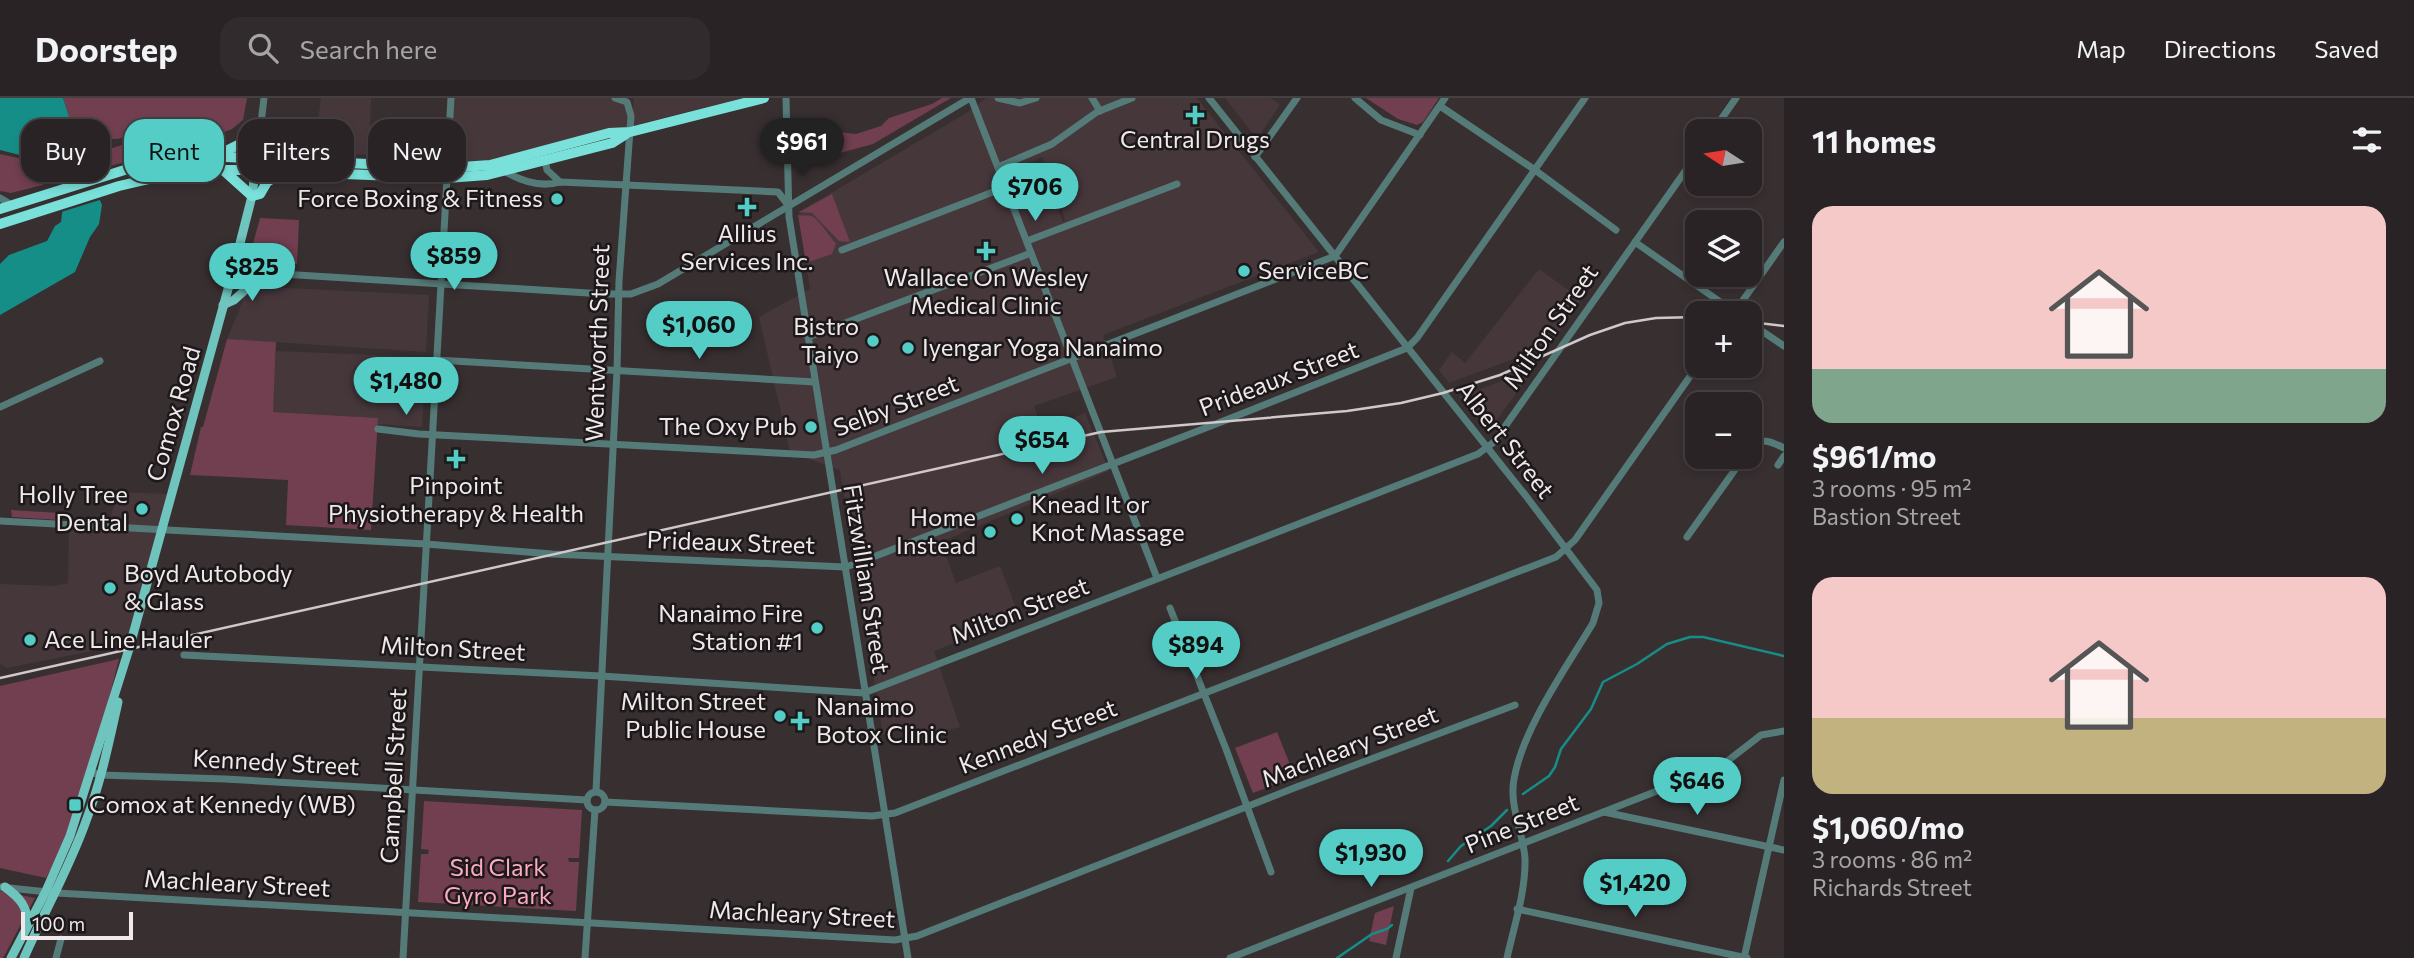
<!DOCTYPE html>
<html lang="en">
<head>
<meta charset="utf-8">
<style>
	body { margin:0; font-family:Commissioner,sans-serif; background:#322b2d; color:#f1f3f6; height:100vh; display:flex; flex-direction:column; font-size:26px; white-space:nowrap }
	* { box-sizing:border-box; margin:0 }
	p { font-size:23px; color:#a5a4a7 }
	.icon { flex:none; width:38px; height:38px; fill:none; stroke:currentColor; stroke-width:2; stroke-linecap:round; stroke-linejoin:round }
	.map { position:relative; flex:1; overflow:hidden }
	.side { display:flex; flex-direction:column; background:#2a2325; width:630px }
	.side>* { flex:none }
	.guide { position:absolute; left:21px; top:21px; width:665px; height:63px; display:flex; gap:14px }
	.needle { width:46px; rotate:282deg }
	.controls { position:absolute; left:1685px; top:21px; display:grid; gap:14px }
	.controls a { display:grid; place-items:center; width:77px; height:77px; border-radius:14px; background:#2a2325; box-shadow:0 4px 10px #0003,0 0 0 2px #464042; font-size:35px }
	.scale { position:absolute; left:21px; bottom:18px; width:112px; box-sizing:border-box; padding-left:7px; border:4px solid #f0e9eb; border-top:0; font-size:19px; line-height:24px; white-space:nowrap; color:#f0e9eb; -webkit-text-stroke:5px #1d1819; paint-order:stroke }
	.price { position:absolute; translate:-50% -60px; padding:0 16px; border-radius:24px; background:#54cdc7; color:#111; font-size:23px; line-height:46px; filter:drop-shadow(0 2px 4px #0008) }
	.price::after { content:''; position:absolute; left:50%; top:42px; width:21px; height:16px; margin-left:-10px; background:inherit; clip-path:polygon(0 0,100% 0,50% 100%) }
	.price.selected { background:#222; color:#fff }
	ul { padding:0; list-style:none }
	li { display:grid; align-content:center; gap:14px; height:371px; padding:0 28px }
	li span { display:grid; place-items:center; height:217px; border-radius:21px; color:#555 }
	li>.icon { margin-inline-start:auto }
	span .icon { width:126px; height:126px; fill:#fffc; stroke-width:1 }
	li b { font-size:30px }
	h2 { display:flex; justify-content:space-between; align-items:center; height:84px; padding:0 28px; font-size:30px }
	.tag { padding:0 24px; border-radius:21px; background:#2a2325; box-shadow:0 4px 10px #0003,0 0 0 2px #464042; font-size:24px; line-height:63px }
	.tag.selected { background:#54cdc7; color:#111 }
	header { display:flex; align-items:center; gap:42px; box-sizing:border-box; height:98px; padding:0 35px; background:#2a2325; border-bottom:2px solid #464042 }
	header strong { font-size:33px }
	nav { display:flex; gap:38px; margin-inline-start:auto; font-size:24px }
	.search { width:490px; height:63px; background:#322b2d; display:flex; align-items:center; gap:18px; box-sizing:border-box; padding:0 24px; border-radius:21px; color:#a5a4a7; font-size:26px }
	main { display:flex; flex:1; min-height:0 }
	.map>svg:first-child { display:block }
	.built { fill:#46373b; fill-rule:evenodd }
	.green { fill:#713f4f }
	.water { fill:#168e88 }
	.pier { fill:#382f31 }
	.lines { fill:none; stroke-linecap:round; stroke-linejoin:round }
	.stream { stroke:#168e88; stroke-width:2.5 }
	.minor { stroke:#557b78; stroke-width:7 }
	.major { stroke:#70c4be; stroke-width:9 }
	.highway { stroke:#7ae0da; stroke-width:10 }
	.rail { stroke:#d0c8ca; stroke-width:2.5 }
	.poi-dot { fill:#54cdc7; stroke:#1d1819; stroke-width:2.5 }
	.labels { text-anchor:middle; stroke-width:5; stroke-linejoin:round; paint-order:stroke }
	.poi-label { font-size:24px; fill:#f0e9eb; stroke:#1d1819; text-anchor:end }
	.street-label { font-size:24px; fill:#f0e9eb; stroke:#1d1819 }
	.park-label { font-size:24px; fill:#fdabc3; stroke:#1d1819 }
</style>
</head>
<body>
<header>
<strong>Doorstep</strong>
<div class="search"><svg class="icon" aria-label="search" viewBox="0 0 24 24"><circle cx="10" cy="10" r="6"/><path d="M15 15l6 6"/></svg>Search here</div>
<nav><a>Map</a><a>Directions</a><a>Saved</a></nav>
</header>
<main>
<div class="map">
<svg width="1784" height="860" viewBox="0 0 1784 860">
	<rect width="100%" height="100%" fill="#382f31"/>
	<g class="built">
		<polygon points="321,0 371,0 369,57 314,54"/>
		<polygon points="451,0 617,0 623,1 632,18 634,0 742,0 631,28 630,34 543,53 447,70"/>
		<path d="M986,0H1197L1319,154L1103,237L1117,279L1034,308L1043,333L1085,315L1109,373L941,444L956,485L1000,468L1020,520L934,553L960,629L918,640L915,626L883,637L840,372L790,354L759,219L810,191L799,114L968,14ZM1042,59L1065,122L1063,124L1042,65L998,89L994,80Z"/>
		<polygon points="1225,0 1271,0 1280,7 1257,41"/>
		<polygon points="1539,171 1581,201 1558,235 1545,249 1449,285 1439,272 1452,254 1465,265"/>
		<polygon points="266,189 429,197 426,254 227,241 245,198"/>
		<polygon points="276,253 426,259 422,329 377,326 377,320 272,314"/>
		<polygon points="1534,271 1488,334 1459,299"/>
		<polygon points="117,394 169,396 128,546 7,570 0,566 0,486 54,488 68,485 69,431 108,431"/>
	</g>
	<g class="green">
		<polygon points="63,0 247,0 243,22 232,31 222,35 185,38 153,33 117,41 109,41 112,50 122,47 126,61 125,64 95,72 90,50 95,42 89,37 85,26 72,28"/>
		<polygon points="942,0 951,0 873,46 840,55 798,51 799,39 831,33 856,36 881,28 889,20 932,6"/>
		<polygon points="1366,0 1439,0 1423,24 1417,27 1398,21"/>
		<polygon points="189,40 219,40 218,46 165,52 127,62 129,60 125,47"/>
		<polygon points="0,56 36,64 43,87 11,95 0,93"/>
		<polygon points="832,96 850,144 839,143 812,115 799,114"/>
		<path d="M798,117C802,118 807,117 811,118C818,119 829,139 836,145L832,156L806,165Z"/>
		<polygon points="260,120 299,122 297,166 248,164"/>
		<polygon points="227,241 276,244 273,314 378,320 371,432 286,427 288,382 190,377 201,329 203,329"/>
		<polygon points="11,412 60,415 60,422 12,419"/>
		<polygon points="119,561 78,721 46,780 0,770 0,588"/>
		<polygon points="1277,634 1295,679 1253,695 1235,650"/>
		<polygon points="424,703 582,712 579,760 568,760 569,764 579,764 576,813 418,804 421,756 428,756 429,752 421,751"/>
		<polygon points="0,793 35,800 3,860 0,860"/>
		<polygon points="1394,808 1386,847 1369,843 1375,815"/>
	</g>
	<polygon class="water" points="0,0 63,0 72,28 85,58 87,72 102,107 99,126 90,139 75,174 0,217 0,166 9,157 47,143 55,128 61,124 64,99 58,72 45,68 32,60 0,52"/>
	<polygon class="pier" points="91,73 103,101 58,115 60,99 55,84"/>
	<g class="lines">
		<g class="stream">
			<polyline points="1523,696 1549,678 1555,669 1561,651 1591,611 1603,584 1637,566 1667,546 1690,539 1703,539 1784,558"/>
			<polyline points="1448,763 1461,748 1491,728 1507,712"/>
			<polyline points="1337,860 1372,836 1387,831 1392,827"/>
		</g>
		<g class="minor">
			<polyline points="786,0 789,119 908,860"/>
			<polyline points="971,0 1157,480"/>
			<polyline points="998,0 1020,5 1036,0"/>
			<polyline points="1092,0 1100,13"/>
			<path d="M1209,0L1526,398L1597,492L1599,505L1593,525C1566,570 1523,630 1514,681C1509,708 1523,734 1525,760C1526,793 1514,828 1507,860"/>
			<polyline points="1355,0 1381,22 1420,37"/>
			<polyline points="1440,8 1535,72 1616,132"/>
			<polyline points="1713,33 1736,0"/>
			<polyline points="257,59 264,0"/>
			<polyline points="1255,59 1297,0"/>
			<polyline points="545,62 547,72 560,84"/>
			<polyline points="998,69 1052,46 1097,14 1132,0"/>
			<polyline points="447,70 451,0"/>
			<path d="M504,73C521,83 540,90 560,84L778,94L788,107"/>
			<polyline points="0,100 7,104"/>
			<polyline points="1027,143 1177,86"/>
			<polyline points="1635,144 1736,215"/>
			<polyline points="842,152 1006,89"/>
			<polyline points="233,173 604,196 631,196 658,186 970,0"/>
			<polyline points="1734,215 1784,144"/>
			<polyline points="1750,225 1784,248"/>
			<polyline points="808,239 1031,155"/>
			<polyline points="436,262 815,284"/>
			<polyline points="0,309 100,263"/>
			<polyline points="378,331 419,336 814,357 836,352 1335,158 1445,0"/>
			<path d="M1750,350C1762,339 1770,343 1784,350"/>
			<polyline points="1778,367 1784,358"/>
			<polyline points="0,423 426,446 552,456 845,469 855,466 1221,324 1407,250 1417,240 1585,0"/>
			<polyline points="1687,439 1744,359"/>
			<polyline points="1170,510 1226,651 1271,774"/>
			<polyline points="184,557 601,578 864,595 1478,356 1494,344 1698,55"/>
			<polyline points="90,674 101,677 225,681 587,702"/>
			<polyline points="596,693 617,272 619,183 631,18 627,4 615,0"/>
			<circle cx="596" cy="703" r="9"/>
			<polyline points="605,704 872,718 895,715 1556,459 1575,442 1698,267"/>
			<polyline points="1604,714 1784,752"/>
			<polyline points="0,789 57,795 895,842 917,838 1294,690 1515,607"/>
			<polyline points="1517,811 1747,860"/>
			<polyline points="56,860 61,841"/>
			<polyline points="403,860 447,80"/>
			<polyline points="585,860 595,712"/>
			<polyline points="1230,860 1721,668 1761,637 1784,633"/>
			<polyline points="1396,860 1411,790"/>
			<polyline points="1744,860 1784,682"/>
		</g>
		<g class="major">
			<polyline points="223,207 234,202 264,175"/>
			<path d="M5,789C20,800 27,808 28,826"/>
			<polyline points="11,860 46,793 70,738 129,551 233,173 252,98 257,59"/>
			<path d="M24,860C44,814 69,771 86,723C101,684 109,644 118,604"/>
		</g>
		<g class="highway">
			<polyline points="220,56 260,36"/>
			<polyline points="222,71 252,98 260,96 267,84 282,74"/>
			<polyline points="0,111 163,60 187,57 447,70 490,67 609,35 630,34 764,0"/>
			<polyline points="0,126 119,88 188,72 242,72 447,80 487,77 612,45 626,36"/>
		</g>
		<g class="rail">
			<polyline points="1750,224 1784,228"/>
			<polyline points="0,580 1101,334 1347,313 1401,305 1443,295 1500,277 1590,237 1625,225 1656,220 1698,219"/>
		</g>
	</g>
	<g class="poi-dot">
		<path d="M1191.5 6.5h7v7h7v7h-7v7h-7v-7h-7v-7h7z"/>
		<circle cx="557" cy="101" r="7"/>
		<path d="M743.5 98.5h7v7h7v7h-7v7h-7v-7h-7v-7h7z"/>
		<path d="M982.5 142.5h7v7h7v7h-7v7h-7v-7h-7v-7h7z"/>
		<circle cx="1244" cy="173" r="7"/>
		<circle cx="873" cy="243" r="7"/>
		<circle cx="908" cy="250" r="7"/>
		<circle cx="811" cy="329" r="7"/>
		<path d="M452.5 350.5h7v7h7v7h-7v7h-7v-7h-7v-7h7z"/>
		<circle cx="142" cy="411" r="7"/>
		<circle cx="1017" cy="421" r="7"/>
		<circle cx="990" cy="434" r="7"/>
		<circle cx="110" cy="490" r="7"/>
		<circle cx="817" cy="530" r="7"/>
		<circle cx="30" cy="542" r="7"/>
		<circle cx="780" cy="618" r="7"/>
		<path d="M796.5 612.5h7v7h7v7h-7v7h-7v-7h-7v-7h7z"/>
		<rect x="68" y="700" width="14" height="14" rx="3.5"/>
	</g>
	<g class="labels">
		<g class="poi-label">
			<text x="1195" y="50" text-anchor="middle">Central Drugs</text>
			<text x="543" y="109">Force Boxing &amp; Fitness</text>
			<text x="747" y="144" text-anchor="middle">Allius<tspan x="747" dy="28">Services Inc.</tspan></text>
			<text x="1258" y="181" text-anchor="start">ServiceBC</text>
			<text x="986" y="188" text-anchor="middle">Wallace On Wesley<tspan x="986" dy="28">Medical Clinic</tspan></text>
			<text x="859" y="237">Bistro<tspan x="859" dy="28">Taiyo</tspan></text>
			<text x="922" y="258" text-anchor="start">Iyengar Yoga Nanaimo</text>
			<text x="797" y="337">The Oxy Pub</text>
			<text x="456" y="396" text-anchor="middle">Pinpoint<tspan x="456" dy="28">Physiotherapy &amp; Health</tspan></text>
			<text x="128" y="405">Holly Tree<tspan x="128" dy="28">Dental</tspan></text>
			<text x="1031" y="415" text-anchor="start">Knead It or<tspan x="1031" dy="28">Knot Massage</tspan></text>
			<text x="976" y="428">Home<tspan x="976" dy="28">Instead</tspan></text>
			<text x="124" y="484" text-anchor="start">Boyd Autobody<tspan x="124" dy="28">&amp; Glass</tspan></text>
			<text x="803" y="524">Nanaimo Fire<tspan x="803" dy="28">Station #1</tspan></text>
			<text x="44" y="550" text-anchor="start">Ace Line Hauler</text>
			<text x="766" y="612">Milton Street<tspan x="766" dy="28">Public House</tspan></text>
			<text x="816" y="617" text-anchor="start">Nanaimo<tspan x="816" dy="28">Botox Clinic</tspan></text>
			<text x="89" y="715" text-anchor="start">Comox at Kennedy (WB)</text>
		</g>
		<g class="street-label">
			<text transform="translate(1551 229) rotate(-55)" y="8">Milton Street</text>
			<text transform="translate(598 245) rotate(-88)" y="8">Wentworth Street</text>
			<text transform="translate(1279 281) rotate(-21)" y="8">Prideaux Street</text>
			<text transform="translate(896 308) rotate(-21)" y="8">Selby Street</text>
			<text transform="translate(174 316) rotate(-74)" y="8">Comox Road</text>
			<text transform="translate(1505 342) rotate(52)" y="8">Albert Street</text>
			<text transform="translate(731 445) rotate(2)" y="8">Prideaux Street</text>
			<text transform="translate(866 481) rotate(81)" y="8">Fitzwilliam Street</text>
			<text transform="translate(1020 513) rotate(-21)" y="8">Milton Street</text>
			<text transform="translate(453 551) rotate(3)" y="8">Milton Street</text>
			<text transform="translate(1038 639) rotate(-21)" y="8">Kennedy Street</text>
			<text transform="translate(1350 649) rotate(-21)" y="8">Machleary Street</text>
			<text transform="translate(276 665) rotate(3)" y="8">Kennedy Street</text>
			<text transform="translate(394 678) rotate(-87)" y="8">Campbell Street</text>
			<text transform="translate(1522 726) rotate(-22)" y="8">Pine Street</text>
			<text transform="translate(237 786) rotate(3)" y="8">Machleary Street</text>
			<text transform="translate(802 817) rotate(3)" y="8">Machleary Street</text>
		</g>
		<g class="park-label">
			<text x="498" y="778">Sid Clark<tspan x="498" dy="28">Gyro Park</tspan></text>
		</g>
	</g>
</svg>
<div class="controls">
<a><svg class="needle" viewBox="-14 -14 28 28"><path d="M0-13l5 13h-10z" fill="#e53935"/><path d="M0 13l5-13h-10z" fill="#a5a4a7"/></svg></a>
<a><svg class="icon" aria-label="layers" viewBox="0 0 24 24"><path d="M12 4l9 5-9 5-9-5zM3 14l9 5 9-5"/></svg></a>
<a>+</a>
<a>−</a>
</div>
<div class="scale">100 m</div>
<b class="price selected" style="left:802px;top:80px">$961</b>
<b class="price" style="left:1035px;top:125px">$706</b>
<b class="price" style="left:454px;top:194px">$859</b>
<b class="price" style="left:252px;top:205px">$825</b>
<b class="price" style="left:699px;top:263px">$1,060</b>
<b class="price" style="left:406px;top:319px">$1,480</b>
<b class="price" style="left:1042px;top:378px">$654</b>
<b class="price" style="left:1196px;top:583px">$894</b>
<b class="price" style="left:1697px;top:719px">$646</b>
<b class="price" style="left:1371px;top:791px">$1,930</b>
<b class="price" style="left:1635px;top:821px">$1,420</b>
<div class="guide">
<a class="tag">Buy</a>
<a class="tag selected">Rent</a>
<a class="tag">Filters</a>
<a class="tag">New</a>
</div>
</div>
<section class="side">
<h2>11 homes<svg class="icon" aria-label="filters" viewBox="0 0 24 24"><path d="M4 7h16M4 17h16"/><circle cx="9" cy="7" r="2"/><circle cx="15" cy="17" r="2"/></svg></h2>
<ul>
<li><span style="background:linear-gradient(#f6c9c9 75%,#7fa58c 0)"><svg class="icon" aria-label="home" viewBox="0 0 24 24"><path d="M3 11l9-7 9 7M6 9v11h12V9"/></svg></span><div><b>$961/mo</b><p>3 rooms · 95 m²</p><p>Bastion Street</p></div></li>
<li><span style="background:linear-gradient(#f6c9c9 65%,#c2b280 0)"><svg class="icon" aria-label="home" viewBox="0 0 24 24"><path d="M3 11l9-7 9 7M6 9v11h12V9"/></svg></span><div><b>$1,060/mo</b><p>3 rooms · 86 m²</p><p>Richards Street</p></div></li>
</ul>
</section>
</main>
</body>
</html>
